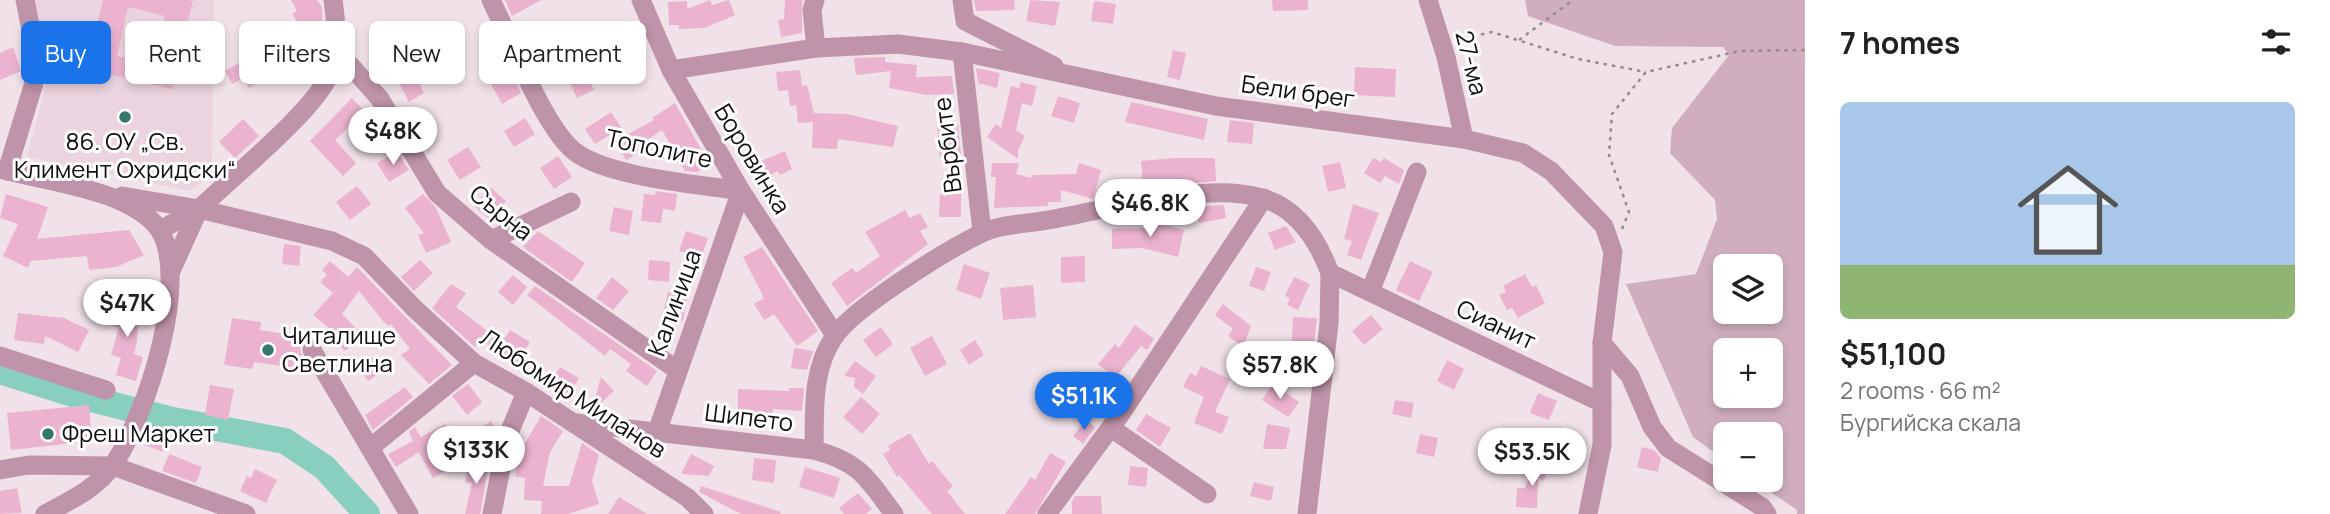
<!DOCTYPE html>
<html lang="en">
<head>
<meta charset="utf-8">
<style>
	body { margin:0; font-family:Manrope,sans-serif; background:#f6f6f6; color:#202124; height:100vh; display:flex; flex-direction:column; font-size:26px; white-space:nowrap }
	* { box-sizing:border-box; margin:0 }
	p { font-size:23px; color:#757577 }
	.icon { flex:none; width:38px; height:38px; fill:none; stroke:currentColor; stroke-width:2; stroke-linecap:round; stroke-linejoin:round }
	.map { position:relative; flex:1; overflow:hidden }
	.side { display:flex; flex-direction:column; background:#fff; width:525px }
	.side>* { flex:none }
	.guide { position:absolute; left:21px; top:21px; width:665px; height:63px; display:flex; gap:14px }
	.tools { position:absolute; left:1713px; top:254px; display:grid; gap:14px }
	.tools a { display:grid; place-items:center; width:70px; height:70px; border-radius:10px; background:#fff; box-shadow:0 4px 10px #0003; font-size:35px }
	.price { position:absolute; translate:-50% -60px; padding:0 16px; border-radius:24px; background:#fff; color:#222; font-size:23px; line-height:46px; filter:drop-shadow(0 2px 4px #0008) }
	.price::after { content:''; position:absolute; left:50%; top:42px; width:21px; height:16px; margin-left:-10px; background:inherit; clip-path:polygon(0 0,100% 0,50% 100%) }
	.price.on { background:#1a73e8; color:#fff }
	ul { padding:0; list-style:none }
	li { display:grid; align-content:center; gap:14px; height:371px; padding:0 35px }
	li span { display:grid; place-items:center; height:217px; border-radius:10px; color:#555 }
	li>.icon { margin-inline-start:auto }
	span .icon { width:126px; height:126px; fill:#fffc; stroke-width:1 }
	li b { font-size:30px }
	h2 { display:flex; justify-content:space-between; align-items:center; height:84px; padding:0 35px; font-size:30px }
	.tag { padding:0 24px; border-radius:10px; background:#fff; box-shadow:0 4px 10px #0003; font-size:24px; line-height:63px }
	.tag.on { background:#1a73e8; color:#fff }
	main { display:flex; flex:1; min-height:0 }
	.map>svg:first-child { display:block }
	.built { fill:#ebd4df }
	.green { fill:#d1aebf; fill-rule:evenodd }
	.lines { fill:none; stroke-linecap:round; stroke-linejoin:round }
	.river { stroke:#88cfc0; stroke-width:26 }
	.building { fill:#ebb3cf; fill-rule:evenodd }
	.path { stroke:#958b90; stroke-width:2.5; stroke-dasharray:3.5 5; stroke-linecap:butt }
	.minor { stroke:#bf93a9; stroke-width:19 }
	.poi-dot { fill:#34786b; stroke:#fff; stroke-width:2.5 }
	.labels { text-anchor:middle; stroke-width:6; stroke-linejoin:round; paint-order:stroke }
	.street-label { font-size:24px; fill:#120e10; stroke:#fff }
	.poi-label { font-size:24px; fill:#120e10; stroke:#fff; text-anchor:start }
</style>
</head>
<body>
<main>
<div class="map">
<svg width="1805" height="514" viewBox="0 0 1805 514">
	<rect width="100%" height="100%" fill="#f1e2e9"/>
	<polygon class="built" points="32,0 214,0 212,175 190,191 27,157 48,77"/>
	<path class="green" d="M1525,0H1805V514H1797V510L1753,480H1771V434H1726L1725,460L1693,437L1626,284L1696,274L1717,219L1715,200L1670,153L1672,128L1729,55L1723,47L1615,46L1528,16ZM1726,266H1771V312H1726ZM1726,350H1771V396H1726Z"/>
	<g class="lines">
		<polyline class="river" points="0,371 79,396 173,420 285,441 324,467 367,514"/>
	</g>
	<g class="building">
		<path d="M103,0H193L172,89L87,69ZM128,7L165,16L153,64L117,56Z"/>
		<polygon points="291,0 317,0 322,7 323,43 314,48 292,14 297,11"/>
		<polygon points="505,0 541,0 512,16"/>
		<polygon points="710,0 712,5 729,0 735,15 705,28 679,29 679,25 669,25 668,2 687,1 687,9"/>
		<polygon points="785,0 802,0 802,33 781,37 778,20 784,19"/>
		<polygon points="974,0 1014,0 1015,10 976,11"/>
		<polygon points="1030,0 1060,2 1055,26 1026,21"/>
		<polygon points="1272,0 1308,0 1308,10 1273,11"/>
		<polygon points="1094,1 1116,4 1113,24 1091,21"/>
		<polygon points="13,47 21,71 0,80 0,53"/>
		<polygon points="303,48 320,63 306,79 289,63"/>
		<polygon points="1173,50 1186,53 1180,80 1167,77"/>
		<polygon points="259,51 273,74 249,88 243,78 232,84 225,71"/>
		<polygon points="885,57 885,62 917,65 916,77 952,76 954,94 927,95 889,88 891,71 856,75 854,58"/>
		<polygon points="418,63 428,81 420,85 424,93 409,102 395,75"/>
		<polygon points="1355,67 1396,69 1395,97 1354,95"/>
		<polygon points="584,68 594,90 577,98 567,76"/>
		<polygon points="976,68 1000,73 997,88 978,83"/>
		<polygon points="800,70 802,86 807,85 814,113 847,114 898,126 893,147 838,139 837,149 812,148 813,122 798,123 796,105 790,106 788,90 778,91 776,72"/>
		<polygon points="511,72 521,93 502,104 491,84"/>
		<polygon points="1021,82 1037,86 1032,106 1022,103 1016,130 1025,136 1018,150 1018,159 987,137 996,124 1001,128 1011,86 1019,88"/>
		<polygon points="1058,96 1080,103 1074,123 1051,116"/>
		<polygon points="352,98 365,112 335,140 356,163 343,176 310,141"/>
		<polygon points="1131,102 1208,119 1204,140 1125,122"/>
		<polygon points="675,103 710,165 697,172 685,171 662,130 644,142 648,148 626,160 611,134 595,144 585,129 611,112 626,135 654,120 652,118"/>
		<polygon points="525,118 535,134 514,147 504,131"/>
		<polygon points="243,119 259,136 235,158 219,142"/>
		<polygon points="1230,120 1254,123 1252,144 1227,142"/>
		<polygon points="958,125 961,154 940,157 937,127"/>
		<polygon points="468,147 481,167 460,180 447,160"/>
		<polygon points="397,151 409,170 389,182 377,163"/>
		<polygon points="785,151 792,169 780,175 778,171 760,180 752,165"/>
		<polygon points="558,156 572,177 554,189 540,168"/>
		<polygon points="1173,158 1215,158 1216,181 1155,187 1155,181 1143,183 1141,161"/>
		<polygon points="1373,158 1381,162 1384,158 1404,170 1399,184 1385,176 1380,183 1364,173"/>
		<polygon points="1340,162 1346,188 1328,192 1322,166"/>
		<polygon points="992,163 1019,163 1016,174 1031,178 1032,175 1076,174 1079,163 1101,170 1093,199 1061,190 1061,202 1048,202 1048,206 994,208 996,177 991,177"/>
		<polygon points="357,186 371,204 350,220 336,202"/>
		<polygon points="490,187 506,201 490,220 474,206"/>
		<polygon points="656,191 677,194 675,211 663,209 661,223 641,221 644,194 655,195"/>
		<polygon points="6,194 48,207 37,239 129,230 144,255 116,267 89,270 87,256 31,261 28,268 3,256 18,224 0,218"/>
		<polygon points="423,194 436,208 451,242 426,253 418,235 424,233 405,208"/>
		<polygon points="940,194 961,194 961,217 939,217"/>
		<polygon points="1353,204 1379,213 1361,260 1347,255 1352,241 1344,239"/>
		<polygon points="1224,205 1226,218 1199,223 1196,207"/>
		<polygon points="614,207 633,211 629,235 609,231"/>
		<polygon points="905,210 910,218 920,213 928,227 920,231 928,244 847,306 831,283 852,268 856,273 880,256 865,232"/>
		<polygon points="1152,222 1184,230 1178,257 1142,248 1112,249 1112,229 1151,228"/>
		<polygon points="1286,226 1296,242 1275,250 1268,233"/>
		<polygon points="538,231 585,263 572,282 523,247"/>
		<polygon points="686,231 708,238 701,258 679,251"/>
		<polygon points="284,244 301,246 299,266 282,264"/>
		<polygon points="762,247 818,331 797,346 774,314 764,320 754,304 764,298 743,257"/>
		<polygon points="1085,256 1085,282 1061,283 1061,257"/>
		<polygon points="420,260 433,273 414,291 401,277"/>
		<polygon points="649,260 670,262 669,282 648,280"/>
		<polygon points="330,261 348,277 357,267 452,365 429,384 401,355 410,349 391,324 389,326 383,321 359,291 342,314 362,335 345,351 335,341 340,337 313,315 333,293 320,282 327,275 322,270"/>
		<polygon points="1410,261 1433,272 1419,301 1396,290"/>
		<polygon points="964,264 990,273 981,299 956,290"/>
		<polygon points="1256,267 1271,272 1264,291 1249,286"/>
		<polygon points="1525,274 1532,287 1536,285 1545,303 1518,318 1512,308 1507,310 1499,295 1506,292 1503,286"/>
		<polygon points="513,275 527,287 513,305 498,292"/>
		<polygon points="612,277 629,291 613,310 596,298"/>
		<polygon points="1294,277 1310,284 1298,310 1287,305 1290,298 1285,296"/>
		<polygon points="451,284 466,293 456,307 502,342 510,330 530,342 517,363 480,340 475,347 432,308"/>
		<polygon points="1033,285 1036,317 1003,320 1000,288"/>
		<polygon points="535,286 657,371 647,386 626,371 631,364 610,349 605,356 527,295"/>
		<polygon points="668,292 688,296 683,321 662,317"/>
		<polygon points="114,302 139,303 137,341 134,354 143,357 136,381 116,375 121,358 111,355 119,327 113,326"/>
		<polygon points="1223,304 1251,326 1243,347 1228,336 1233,329 1215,315"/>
		<polygon points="18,313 64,318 89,330 78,352 45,336 44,344 14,340"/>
		<polygon points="1371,315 1383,329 1364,345 1352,331"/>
		<polygon points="1293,317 1317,318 1314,344 1292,343"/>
		<polygon points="232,318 261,322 260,330 311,338 302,343 300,349 306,370 254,362 252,369 224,365"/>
		<polygon points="1135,325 1154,339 1147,350 1141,346 1115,378 1098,364 1115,344 1119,348"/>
		<polygon points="881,327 893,344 876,357 863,340"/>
		<polygon points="932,336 947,364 925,376 910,348"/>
		<polygon points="975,340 984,355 969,365 960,350"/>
		<polygon points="794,348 813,351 807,370 791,368"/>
		<polygon points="373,357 383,371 368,381 359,368"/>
		<polygon points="1447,360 1464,369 1454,390 1437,381"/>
		<polygon points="855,361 876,376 863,394 854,387 855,378 844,376"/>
		<polygon points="1201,366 1230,379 1215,412 1229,417 1222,434 1194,423 1204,397 1183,387 1190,373 1196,376"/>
		<polygon points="560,367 579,378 566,400 547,388"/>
		<polygon points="1054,374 1066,377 1068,389 1066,400 1048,395"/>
		<polygon points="601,377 614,391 591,412"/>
		<polygon points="468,384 482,402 467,415 452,396"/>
		<polygon points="1273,384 1299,402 1288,417 1262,400"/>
		<polygon points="210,385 234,389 228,420 205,415"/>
		<polygon points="405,387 413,397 373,430 365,415"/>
		<polygon points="789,388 804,388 802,411 773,409 772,417 738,416 738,389 789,391"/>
		<polygon points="1538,393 1557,401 1549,420 1530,413"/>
		<polygon points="861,397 880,414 862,434 843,417"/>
		<polygon points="1395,400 1414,403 1411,418 1392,414"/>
		<polygon points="89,405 92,441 11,450 7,413"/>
		<polygon points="1146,414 1171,428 1160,447 1136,430"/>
		<polygon points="541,416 563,431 550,452 543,486 569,486 582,443 599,455 592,481 599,504 568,514 541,514 542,501 524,500 525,478 515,476 521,450"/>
		<polygon points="1086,420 1095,427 1083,444 1073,436"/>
		<polygon points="491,421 497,431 493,445 486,450 474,432"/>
		<polygon points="445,424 449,429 428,446 435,456 443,452 452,468 433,478 419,452 396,467 388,454 413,441 409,432 415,427 421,437"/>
		<polygon points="1267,424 1290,428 1286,449 1263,449"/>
		<polygon points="150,426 170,433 164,452 144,445"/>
		<polygon points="910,433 929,464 932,461 953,486 947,491 965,514 932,514 899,475 897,477 883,454 890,450 888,446"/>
		<polygon points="1420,434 1438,438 1434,457 1416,453"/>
		<polygon points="1642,447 1654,450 1661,458 1658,472 1637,467"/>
		<polygon points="1050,453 1066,462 1035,514 1005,514 1031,477 1035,480"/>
		<polygon points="169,454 202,467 196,483 162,471"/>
		<polygon points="691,454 714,466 709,476 681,474"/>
		<polygon points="754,458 776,460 774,483 752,480"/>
		<polygon points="1537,458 1538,463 1549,467 1544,481 1538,478 1537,508 1516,507 1517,488 1525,488"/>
		<polygon points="470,461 489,465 480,514 465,514 472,483 465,482"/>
		<polygon points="1130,466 1148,468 1146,487 1128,485"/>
		<polygon points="805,467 840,478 834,498 799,487"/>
		<polygon points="255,469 277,480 266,503 240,491 247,476 251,478"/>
		<polygon points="1254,482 1274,487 1271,501 1250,496"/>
		<polygon points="701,486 781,512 780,514 741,514 699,492"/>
		<polygon points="17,488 22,513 0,514 0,491"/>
		<polygon points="858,493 872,509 866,514 844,514 839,508"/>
		<polygon points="1075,496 1101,496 1102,514 1072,514 1072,501"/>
		<polygon points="619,497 647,514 608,514"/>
	</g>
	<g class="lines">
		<g class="path">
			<polyline points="1456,40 1492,32 1578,59 1646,72"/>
			<polyline points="1519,40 1573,0"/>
			<polyline points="1622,229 1629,212 1609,155 1612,114 1646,72 1740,51 1805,50"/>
		</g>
		<g class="minor">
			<path d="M491,0C510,38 543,126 574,151C606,177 698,184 741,191L657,432"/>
			<polyline points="641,0 671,70 741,191 835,335"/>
			<polyline points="815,0 812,10 816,48"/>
			<polyline points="962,0 965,21 1054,66"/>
			<polyline points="1428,0 1446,57 1464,139"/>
			<polyline points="962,52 982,232"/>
			<polyline points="334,55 351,66 380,99 437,193 491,240 677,370"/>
			<polyline points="671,70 816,48 898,44 962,52 1216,106 1464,139 1523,153 1551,171 1604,226 1613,252 1602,343 1602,445 1588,514"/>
			<path d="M0,169C46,182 119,188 154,223C197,268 144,421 113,465C96,489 71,500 45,514"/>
			<polyline points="7,171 34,83 33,40 25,0"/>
			<polyline points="122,196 199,209 170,273"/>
			<path d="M199,209C230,179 310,114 327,79C338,56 337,24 333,0"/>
			<polyline points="160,230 199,209 332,241 364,256 415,309 474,363 526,392 688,498 704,514"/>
			<polyline points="491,240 571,202"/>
			<polyline points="1370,292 1417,172"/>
			<polyline points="1602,343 1630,376 1652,427 1668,448 1762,507 1767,514"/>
			<polyline points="312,350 409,514"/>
			<polyline points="0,356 106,390"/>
			<polyline points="1077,381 1122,412"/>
			<path d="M576,423L814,450C860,462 867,478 894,514"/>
			<polyline points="1111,428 1207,494"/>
			<polyline points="370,448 474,363"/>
			<path d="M814,450C815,411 811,371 834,337C853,308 947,250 980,234C999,224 1027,224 1048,220C1106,210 1205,181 1262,198C1297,208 1318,241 1330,273L1602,403"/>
			<polyline points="0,470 29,465 113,466 246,514"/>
			<polyline points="492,514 507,438 526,392"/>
			<polyline points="1047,514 1122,412 1264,198"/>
			<polyline points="1307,514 1329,323 1330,273"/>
		</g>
	</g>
	<g class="poi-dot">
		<circle cx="125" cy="117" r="7"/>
		<circle cx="268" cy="350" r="7"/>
		<circle cx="48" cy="434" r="7"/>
	</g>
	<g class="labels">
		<g class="street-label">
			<text transform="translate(1471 63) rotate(76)" y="8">27-ма</text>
			<text transform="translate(1298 92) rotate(8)" y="8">Бели брег</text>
			<text transform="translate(948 145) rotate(-97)" y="8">Върбите</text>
			<text transform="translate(659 149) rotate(12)" y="8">Тополите</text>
			<text transform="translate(752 159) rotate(59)" y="8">Боровинка</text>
			<text transform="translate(501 213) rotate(39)" y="8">Сърна</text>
			<text transform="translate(675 303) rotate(-70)" y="8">Калиница</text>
			<text transform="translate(1496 325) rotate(25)" y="8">Сианит</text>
			<text transform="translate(573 394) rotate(33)" y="8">Любомир Миланов</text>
			<text transform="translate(749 418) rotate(7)" y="8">Шипето</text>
		</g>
		<g class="poi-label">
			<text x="125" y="150" text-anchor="middle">86. ОУ „Св.<tspan x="125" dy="28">Климент Охридски“</tspan></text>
			<text x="282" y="344">Читалище<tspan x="282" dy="28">Светлина</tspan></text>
			<text x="62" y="442">Фреш Маркет</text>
		</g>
	</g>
</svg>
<div class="tools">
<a><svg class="icon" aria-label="layers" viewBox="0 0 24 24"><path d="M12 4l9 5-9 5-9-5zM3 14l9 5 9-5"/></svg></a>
<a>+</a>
<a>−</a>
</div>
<b class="price" style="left:393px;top:167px">$48K</b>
<b class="price" style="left:1150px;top:239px">$46.8K</b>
<b class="price" style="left:127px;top:339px">$47K</b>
<b class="price" style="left:1280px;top:401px">$57.8K</b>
<b class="price on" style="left:1084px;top:432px">$51.1K</b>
<b class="price" style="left:476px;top:486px">$133K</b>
<b class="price" style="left:1532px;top:488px">$53.5K</b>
<div class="guide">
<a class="tag on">Buy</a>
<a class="tag">Rent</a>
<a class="tag">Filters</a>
<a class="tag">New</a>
<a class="tag">Apartment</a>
</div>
</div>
<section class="side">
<h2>7 homes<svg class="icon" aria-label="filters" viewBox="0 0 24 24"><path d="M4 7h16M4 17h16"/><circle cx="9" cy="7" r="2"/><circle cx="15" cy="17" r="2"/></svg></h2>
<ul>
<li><span style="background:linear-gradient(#a9c7e8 75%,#8fb573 0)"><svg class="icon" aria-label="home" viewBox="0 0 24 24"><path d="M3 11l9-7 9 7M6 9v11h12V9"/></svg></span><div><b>$51,100</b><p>2 rooms · 66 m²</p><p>Бургийска скала</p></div></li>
</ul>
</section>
</main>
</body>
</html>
